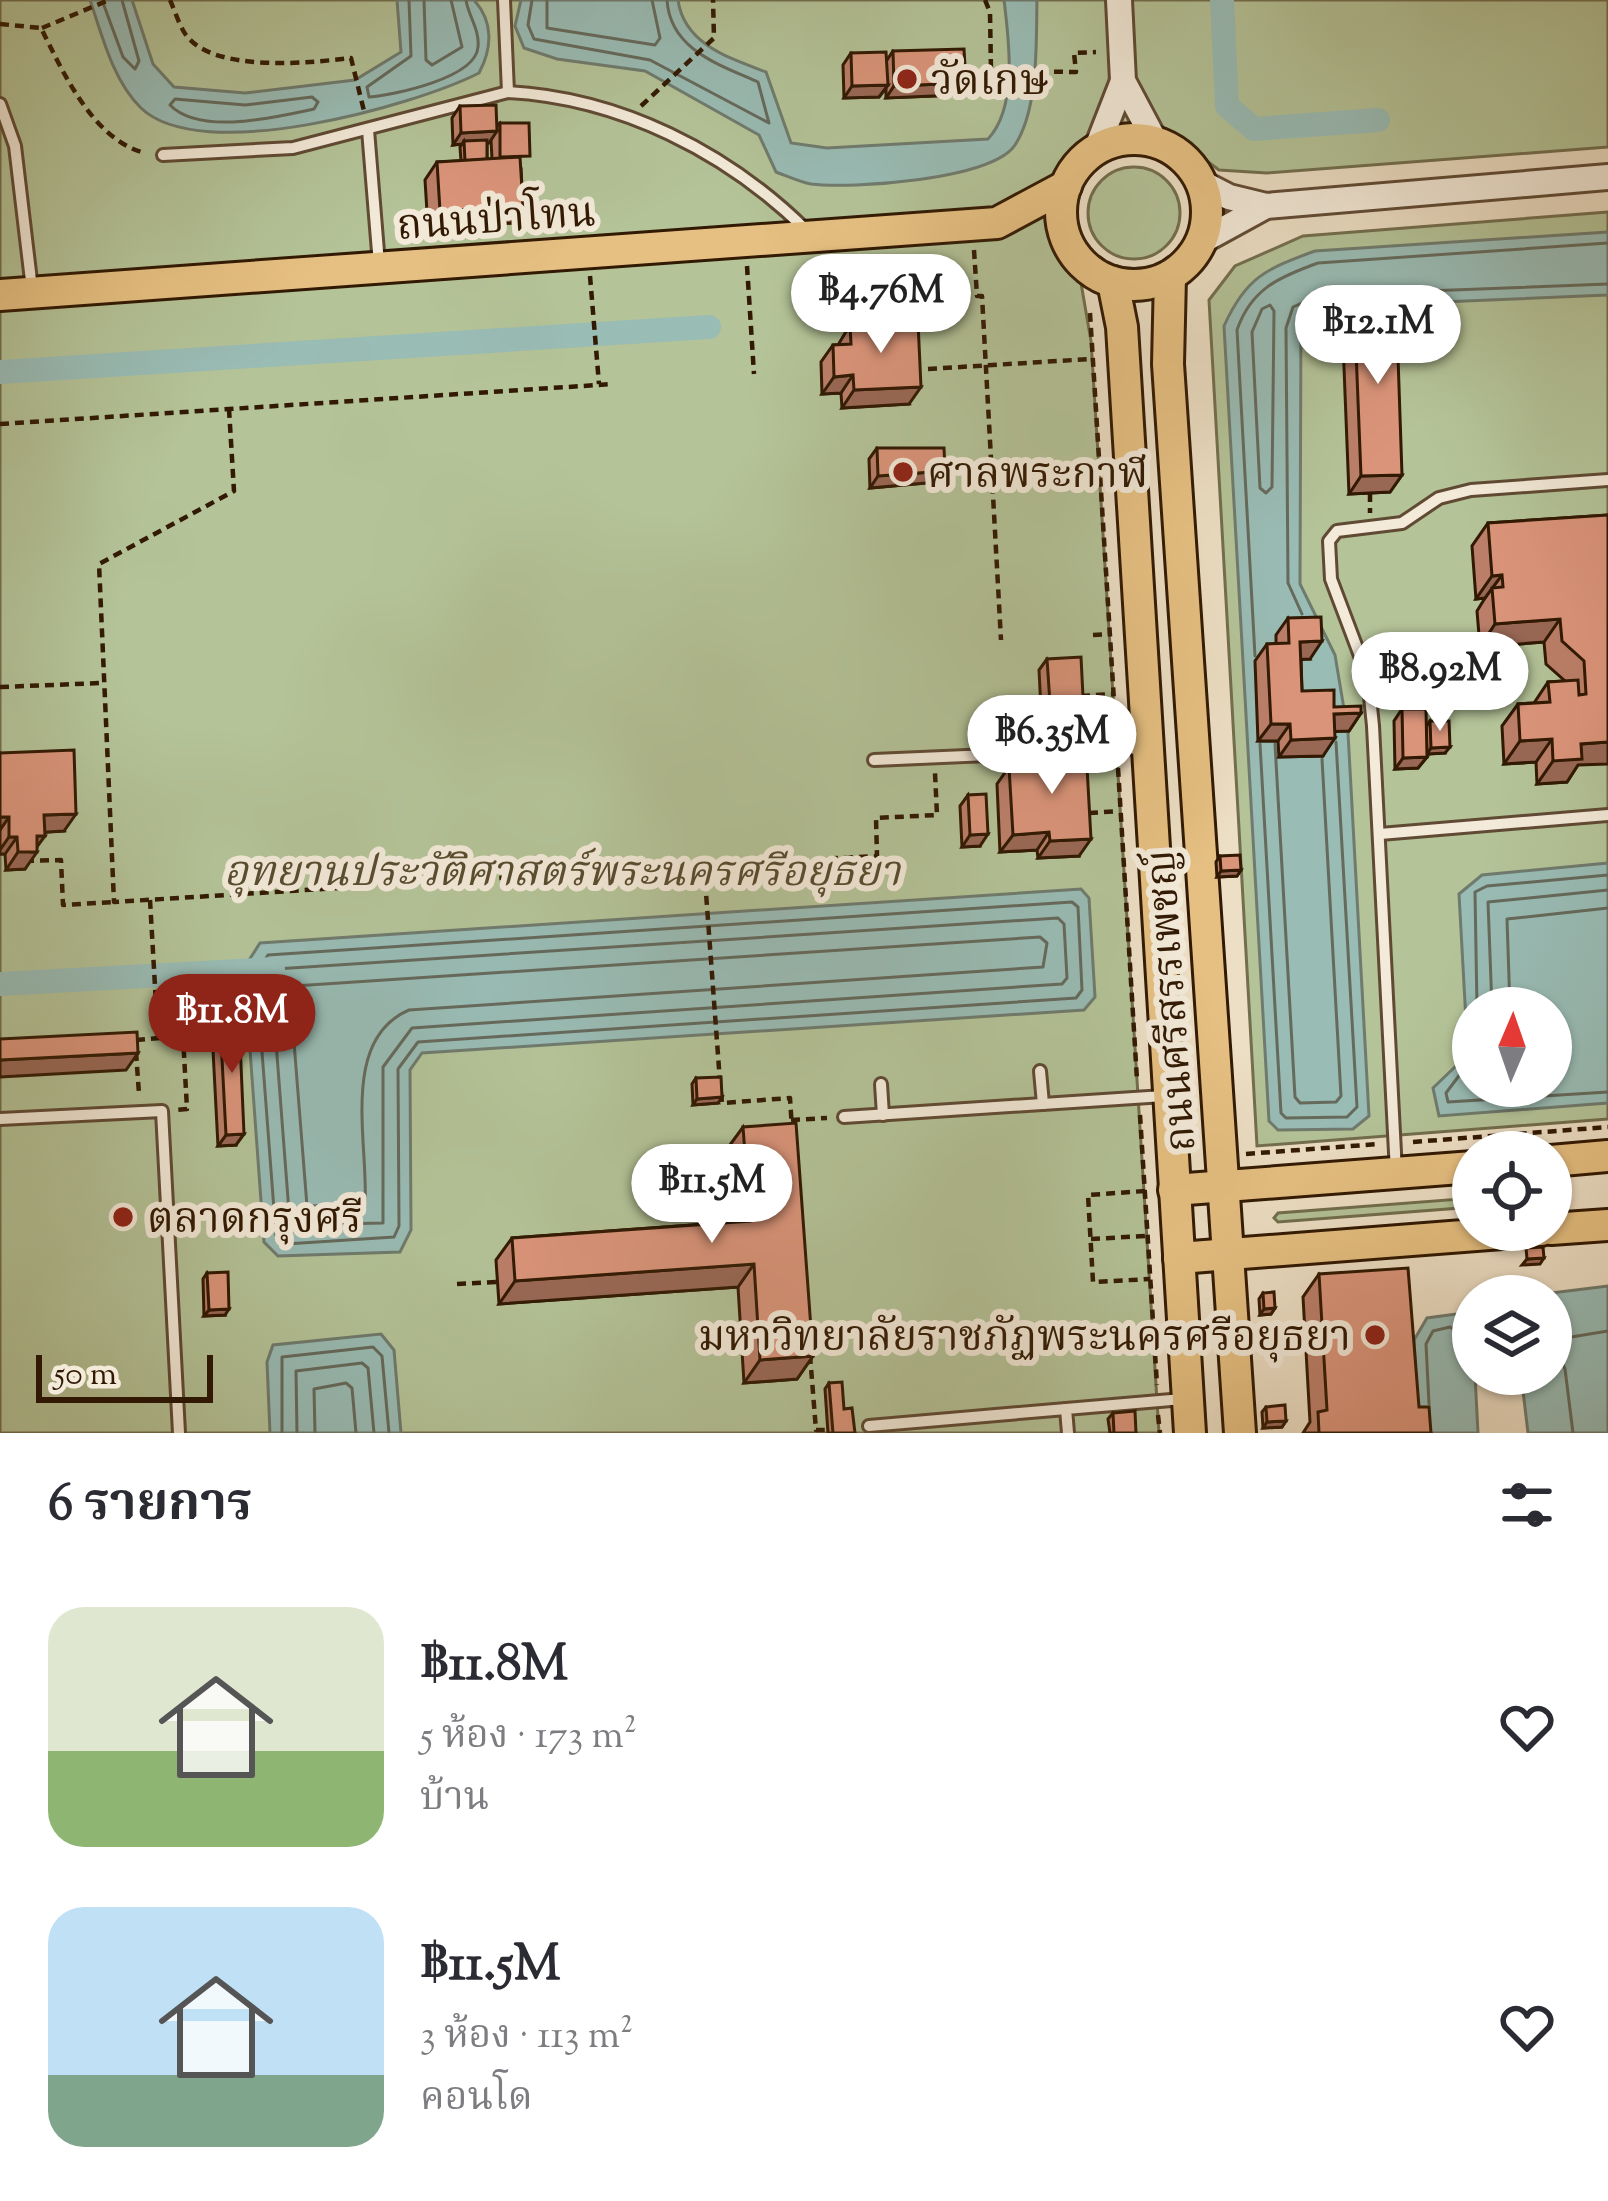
<!DOCTYPE html>
<html lang="th">
<head>
<meta charset="utf-8">
<style>
	body { margin:0; font-family:"Sorts Mill Goudy","Noto Serif Thai",serif; background:#f2f2f3; color:#2b2b33; height:100vh; display:flex; flex-direction:column; font-size:45px; white-space:nowrap }
	* { box-sizing:border-box; margin:0 }
	p { font-size:39px; color:#7c7c81 }
	.icon { flex:none; width:66px; height:66px; fill:none; stroke:currentColor; stroke-width:2; stroke-linecap:round; stroke-linejoin:round }
	.map { position:relative; height:1433px; overflow:hidden }
	.details { display:flex; flex-direction:column; background:#fff; flex:1 }
	.details>* { flex:none }
	.needle { width:78px; rotate:2deg }
	.fabs { position:absolute; left:1452px; top:987px; display:grid; gap:24px }
	.fabs a { display:grid; place-items:center; width:120px; height:120px; border-radius:50%; background:#fff; box-shadow:0 3px 9px #0004; font-size:60px }
	.scale { position:absolute; left:36px; bottom:30px; width:177px; box-sizing:border-box; padding-left:12px; border:6px solid #311903; border-top:0; font-size:33px; line-height:42px; white-space:nowrap; color:#311903; -webkit-text-stroke:9px #f3ead9; paint-order:stroke }
	.price { position:absolute; translate:-50% -102px; padding:0 27px; border-radius:42px; background:#fff; color:#222; font-size:39px; line-height:78px; filter:drop-shadow(0 3px 6px #0008) }
	.price::after { content:''; position:absolute; left:50%; top:72px; width:36px; height:27px; margin-left:-18px; background:inherit; clip-path:polygon(0 0,100% 0,50% 100%) }
	.price.on { background:#8f2418; color:#fff }
	ul { padding:0; list-style:none }
	li { display:flex; align-items:center; gap:36px; height:300px; padding:0 48px }
	li span { display:grid; place-items:center; flex:none; width:336px; height:240px; border-radius:36px; color:#555 }
	li>.icon { margin-inline-start:auto }
	span .icon { width:144px; height:144px; fill:#fffc; stroke-width:1 }
	li b { font-size:51px }
	h2 { display:flex; justify-content:space-between; align-items:center; height:144px; padding:0 48px; font-size:51px }
	.map>svg:first-child { display:block }
	.green { fill:#b4c398; stroke:#726e4e; stroke-width:3; fill-rule:evenodd }
	.water { fill:#99bcb5; stroke:#6f7b6e; stroke-width:3; fill-rule:evenodd }
	.lines { fill:none; stroke-linecap:round; stroke-linejoin:round }
	.shore { stroke:#656a5c; stroke-width:3 }
	.canal { stroke:#99bcb5; stroke-width:24 }
	.service-casing { stroke:#604a34; stroke-width:16 }
	.tertiary-casing { stroke:#604a34; stroke-width:30 }
	.primary-casing { stroke:#311903; stroke-width:36 }
	.path { stroke:#311903; stroke-width:4.5; stroke-dasharray:9 6; stroke-linecap:butt }
	.service { stroke:#f3ead9; stroke-width:10 }
	.tertiary { stroke:#f3ead9; stroke-width:24 }
	.primary { stroke:#e6c082; stroke-width:30 }
	.wall { fill:#bb7f69; stroke:#311903; stroke-width:3; fill-rule:evenodd }
	.shaded-wall { fill:#996855; stroke:#311903; stroke-width:3 }
	.building { fill:#da947a; stroke:#311903; stroke-width:3 }
	.poi-dot { fill:#8f2418; stroke:#f3ead9; stroke-width:4.5 }
	.labels { text-anchor:middle; stroke-width:12; stroke-linejoin:round; paint-order:stroke }
	.poi-label { font-size:42px; fill:#311903; stroke:#f3ead9; text-anchor:start }
	.street-label { font-size:42px; fill:#311903; stroke:#f3ead9 }
	.park-label { font-size:42px; font-style:italic; fill:#584c30; stroke:#f3ead9 }
</style>
</head>
<body>
<div class="map">
<svg width="1608" height="1433" viewBox="0 0 1608 1433">
	<rect width="100%" height="100%" fill="#eddfc5"/>
	<filter id="stains"><feTurbulence type="fractalNoise" baseFrequency=".00167" numOctaves="4"/><feColorMatrix values="0 0 0 0 .2 0 0 0 0 .09 0 0 0 0 .02 0 0 0 .5 -.17"/></filter>
	<radialGradient id="worn" r=".72"><stop offset=".6" stop-color="#630" stop-opacity="0"/><stop offset="1" stop-color="#630" stop-opacity=".3"/></radialGradient>
	<g class="green">
		<polygon points="0,0 1608,0 1608,147 1267,173 1219,170 1164,129 1095,132 1050,182 1054,246 1081,283 1091,341 1159,1433 0,1433"/>
		<circle cx="1134" cy="213" r="46"/>
		<path d="M1608,212V1119L1257,1146L1209,300L1235,266L1303,236ZM1473,1008H1551V1086H1473Z"/>
		<polygon points="1473,1198 1473,1207 1278,1222 1274,1218 1278,1213"/>
	</g>
	<g class="water">
		<path d="M90,0H132L153,64L174,87L245,93L355,80L401,52L397,0H474C494,22 492,49 479,73C414,106 201,166 141,108C113,81 102,35 90,0Z"/>
		<path d="M521,0H678C684,44 729,58 766,72L791,143L827,148L988,139C1018,107 1009,41 1004,0H1037C1036,42 1039,108 1015,145C992,180 851,189 811,184C800,182 787,176 776,172L759,135L645,71L557,59L524,48L515,26Z"/>
		<path d="M1608,232V295L1321,307L1301,315L1300,584L1335,655L1348,733L1369,1116L1353,1129L1278,1130L1269,1121L1224,326C1246,277 1266,269 1315,251Z"/>
		<path d="M1608,863V1103L1439,1116L1433,1088L1458,1064L1467,1039L1459,894L1482,875ZM1473,1008H1551V1086H1473Z"/>
		<polygon points="1081,889 1089,898 1095,997 1084,1010 422,1053 410,1070 411,1230 400,1252 278,1256 264,1242 244,968 260,943"/>
		<polygon points="1608,1286 1608,1433 1528,1433 1521,1374 1551,1374 1551,1296 1527,1296"/>
		<polygon points="1456,1314 1473,1336 1478,1433 1419,1433 1414,1340 1427,1318"/>
		<polygon points="381,1334 394,1350 401,1433 270,1433 267,1362 273,1345"/>
	</g>
	<g class="lines">
		<g class="shore">
			<polyline points="102,0 123,57 135,69 139,61 122,0"/>
			<path d="M409,0L411,56L367,87L369,97C394,95 476,78 478,47C480,30 468,15 466,0"/>
			<polyline points="424,0 426,60 432,65 462,47 451,0"/>
			<path d="M532,0L528,25L534,39L650,60L769,123L758,82C720,65 670,50 667,0"/>
			<polyline points="547,0 547,28 655,45 660,38 652,0"/>
			<path d="M312,97L318,102L314,109C276,117 200,136 170,105L175,99L245,105Z"/>
			<polygon points="1270,305 1274,311 1272,487 1266,493 1260,488 1252,332 1262,309"/>
			<polyline points="1302,614 1288,583 1286,328 1293,307 1320,295 1608,284"/>
			<path d="M1255,656L1237,330C1251,289 1279,277 1318,263L1608,243"/>
			<polyline points="1260,744 1281,1113 1286,1118 1347,1117 1357,1107 1336,742"/>
			<polyline points="1275,744 1295,1097 1300,1103 1336,1102 1341,1096 1322,759"/>
			<polygon points="1072,902 1078,907 1082,990 1076,998 418,1042 398,1069 399,1226 394,1237 286,1244 276,1236 256,973 268,955"/>
			<polygon points="1058,918 1064,924 1067,978 1062,984 412,1028 383,1067 383,1223 290,1225 271,977 276,969"/>
			<path d="M1040,937L1047,943L1043,967L409,1010C339,1040 369,1145 365,1205L307,1206L290,992L294,986Z"/>
			<polyline points="1477,1008 1475,892 1487,886 1608,875"/>
			<polyline points="1492,1008 1488,902 1608,890"/>
			<polyline points="1510,1008 1507,919 1608,908"/>
			<polyline points="1473,1057 1446,1093 1448,1102 1608,1092"/>
			<polyline points="1429,1404 1426,1344 1433,1331 1450,1327 1473,1342"/>
			<polyline points="282,1433 282,1357 373,1347 382,1356 389,1433"/>
			<polyline points="297,1433 296,1371 362,1363 368,1368 374,1433"/>
			<polyline points="315,1433 314,1389 346,1383 352,1388 356,1433"/>
			<polyline points="1573,1433 1565,1369 1553,1340 1608,1331"/>
		</g>
		<g class="canal">
			<polyline points="1222,0 1227,106 1254,129 1378,120"/>
			<polyline points="0,372 709,327"/>
			<polyline points="0,984 273,969"/>
		</g>
		<g class="service-casing">
			<g id="service">
				<polyline points="504,0 508,92"/>
				<polyline points="0,104 15,146 32,289"/>
				<polyline points="368,130 379,264"/>
				<path d="M163,155L293,148L508,92C620,98 727,152 806,230"/>
				<polyline points="1075,751 1145,748"/>
				<polyline points="874,760 1056,752"/>
				<polyline points="1380,834 1608,815"/>
				<polyline points="1040,1071 1043,1104"/>
				<polyline points="881,1084 883,1115"/>
				<polyline points="844,1117 1164,1096"/>
				<polyline points="0,1119 162,1111 179,1433"/>
				<polyline points="1396,1172 1373,726 1368,677 1331,579 1329,541 1337,531 1402,523 1439,498 1471,490 1608,480"/>
				<polyline points="869,1426 1066,1409"/>
				<polyline points="1068,1433 1066,1409 1183,1399"/>
			</g>
		</g>
		<g class="tertiary-casing">
			<g id="tertiary">
				<polyline points="1119,0 1123,81 1156,143"/>
				<polyline points="1096,150 1123,81"/>
				<polyline points="1200,182 1229,197 1266,206"/>
				<polyline points="1202,241 1266,206 1608,177"/>
			</g>
		</g>
		<g class="primary-casing">
			<g id="primary">
				<circle cx="1134" cy="212" r="73"/>
				<polyline points="1170,276 1168,364 1240,1433"/>
				<polyline points="1113,282 1122,327 1190,1433"/>
				<polyline points="0,295 997,223 1066,186"/>
				<polyline points="1551,1161 1608,1156"/>
				<polyline points="1174,1190 1473,1167"/>
				<polyline points="1551,1229 1608,1225"/>
				<polyline points="1179,1258 1541,1230"/>
			</g>
		</g>
		<g class="path">
			<path d="M170,0C175,11 179,25 186,35C214,73 309,63 351,58L364,111"/>
			<polyline points="985,0 990,12 991,71 1076,72 1074,53 1096,52"/>
			<path d="M0,24L41,28C63,72 93,140 145,153"/>
			<polyline points="42,28 109,0"/>
			<polyline points="641,106 714,38 713,0"/>
			<polyline points="974,250 977,296 982,296 1001,640"/>
			<polyline points="867,258 870,318"/>
			<polyline points="747,266 754,374"/>
			<polyline points="590,276 599,384"/>
			<polyline points="1090,313 1116,733"/>
			<polyline points="928,369 1090,359"/>
			<polyline points="229,409 234,491 99,564 114,902 578,873"/>
			<polyline points="0,424 613,384"/>
			<polyline points="1370,493 1370,513"/>
			<polyline points="1093,635 1112,634"/>
			<polyline points="0,687 102,683"/>
			<polyline points="1081,696 1112,694"/>
			<polyline points="1118,768 1137,1080"/>
			<polyline points="1089,813 1119,811"/>
			<polygon points="601,860 602,885 579,886 577,861"/>
			<polyline points="25,861 61,860 63,905 114,902"/>
			<polyline points="784,861 877,856 876,818 937,815 935,773"/>
			<polyline points="704,866 720,1082"/>
			<polyline points="601,872 784,861 783,846"/>
			<polyline points="150,900 158,1038"/>
			<polyline points="136,1040 183,1036 187,1109 175,1110"/>
			<polyline points="136,1052 139,1094"/>
			<polyline points="721,1093 722,1103 790,1098 792,1129"/>
			<polyline points="1140,1115 1157,1385"/>
			<polyline points="791,1120 827,1118"/>
			<polyline points="1413,1142 1608,1127"/>
			<polyline points="1246,1154 1378,1144"/>
			<polyline points="1145,1191 1088,1195 1093,1282 1150,1279"/>
			<polyline points="1091,1239 1145,1236"/>
			<polyline points="457,1284 498,1282"/>
			<polyline points="810,1355 816,1430 828,1430"/>
			<polyline points="1158,1415 1160,1433"/>
		</g>
		<use href="#service" class="service"/>
		<use href="#tertiary" class="tertiary"/>
		<use href="#primary" class="primary"/>
	</g>
	<g class="wall">
		<polygon points="893,51 966,83 957,95 886,98 886,88 879,97 844,98 843,65 851,53 887,60"/>
		<path d="M460,106L497,126L500,123L521,168L523,206L511,223L428,228L425,180L437,162L461,161L460,147L462,144L453,145L452,118ZM491,140L492,159H487V143Z"/>
		<polygon points="1354,300 1402,475 1390,492 1349,494 1342,317"/>
		<polygon points="850,325 909,404 842,408 841,393 822,394 821,362 833,345 838,345"/>
		<polygon points="877,448 937,482 870,488 869,459"/>
		<polygon points="1608,515 1578,765 1567,782 1537,784 1536,762 1504,764 1502,726 1518,704 1534,703 1548,682 1565,681 1546,664 1544,642 1480,647 1477,611 1485,598 1476,599 1472,546 1488,523"/>
		<polygon points="1288,618 1310,659 1301,659 1302,691 1334,707 1361,713 1349,731 1335,731 1323,756 1279,757 1278,741 1258,741 1255,661 1267,644 1276,644 1276,635"/>
		<polygon points="1447,652 1490,692 1441,696 1439,663"/>
		<polygon points="1047,659 1084,716 1075,728 1042,729 1039,670"/>
		<polygon points="1402,709 1427,757 1418,768 1395,769 1394,721"/>
		<polygon points="1430,721 1445,753 1427,754 1426,727"/>
		<polygon points="1045,751 1079,856 1038,858 1037,850 1000,852 997,784 1009,767 1034,766"/>
		<polygon points="0,753 64,831 45,832 25,869 6,870 5,854 0,854"/>
		<polygon points="968,795 980,846 962,847 960,806"/>
		<polygon points="1220,856 1241,870 1237,876 1217,877 1216,862"/>
		<polygon points="181,988 225,1012 217,1023 174,1026 173,1000"/>
		<polygon points="220,1020 236,1145 218,1146 212,1031"/>
		<polygon points="696,1078 718,1103 693,1105 692,1084"/>
		<polygon points="743,1127 813,1356 797,1379 744,1383 738,1287 499,1304 496,1260 512,1238 733,1222 727,1149"/>
		<polygon points="207,1273 225,1315 204,1316 203,1279"/>
		<polygon points="1319,1274 1419,1407 1431,1433 1303,1433 1310,1422 1303,1297"/>
		<polygon points="1263,1293 1275,1308 1271,1314 1260,1315 1259,1299"/>
		<polygon points="829,1383 844,1409 855,1433 828,1433 825,1389"/>
		<polygon points="1266,1407 1286,1421 1282,1427 1263,1428 1262,1412"/>
		<polygon points="1113,1413 1136,1433 1110,1433 1108,1419"/>
	</g>
	<g class="shaded-wall">
		<polygon points="966,83 957,95 886,98 894,86"/>
		<polygon points="888,85 879,97 844,98 852,86"/>
		<polygon points="497,131 489,143 465,144 464,141 462,144 453,145 461,133"/>
		<polygon points="523,206 511,223 428,228 440,211"/>
		<polygon points="853,375 841,393 822,394 834,377"/>
		<polygon points="921,387 909,404 842,408 854,390"/>
		<polygon points="945,471 937,482 870,488 878,476"/>
		<polygon points="1402,475 1390,492 1349,494 1361,476"/>
		<polygon points="1502,575 1485,598 1476,599 1492,576"/>
		<polygon points="1560,619 1544,642 1480,647 1495,624"/>
		<polygon points="1322,641 1310,659 1288,660 1300,642"/>
		<polygon points="1498,680 1490,692 1441,696 1449,684"/>
		<polygon points="1361,713 1349,731 1322,732 1334,714"/>
		<polygon points="1084,716 1075,728 1042,729 1051,718"/>
		<polygon points="1271,724 1290,724 1278,741 1258,741"/>
		<polygon points="1335,738 1323,756 1279,757 1291,740"/>
		<polygon points="1552,739 1536,762 1504,764 1520,741"/>
		<polygon points="1608,742 1608,764 1578,765 1567,782 1537,784 1553,761 1581,744"/>
		<polygon points="1450,747 1445,753 1427,754 1431,748"/>
		<polygon points="1427,757 1418,768 1395,769 1403,758"/>
		<polygon points="76,814 64,831 32,833 44,815"/>
		<polygon points="0,817 9,817 0,830"/>
		<polygon points="1049,832 1037,850 1000,852 1013,835"/>
		<polygon points="988,834 980,846 962,847 970,835"/>
		<polygon points="37,836 45,836 33,852 37,852 25,869 6,870 18,852"/>
		<polygon points="9,837 17,837 5,854 0,854 0,850"/>
		<polygon points="1091,839 1079,856 1038,858 1050,841"/>
		<polygon points="1241,870 1237,876 1217,877 1221,871"/>
		<polygon points="225,1012 217,1023 174,1026 182,1014"/>
		<polygon points="138,1053 126,1070 0,1077 0,1060"/>
		<polygon points="722,1097 718,1103 693,1105 697,1099"/>
		<polygon points="244,1134 236,1145 218,1146 226,1135"/>
		<polygon points="1544,1258 1540,1264 1522,1265 1527,1259"/>
		<polygon points="754,1264 738,1287 499,1304 515,1281"/>
		<polygon points="1275,1308 1271,1314 1260,1315 1264,1309"/>
		<polygon points="229,1309 225,1315 204,1316 209,1310"/>
		<polygon points="813,1356 797,1379 744,1383 760,1360"/>
		<polygon points="1286,1421 1282,1427 1263,1428 1267,1422"/>
	</g>
	<g class="building">
		<polygon points="964,49 966,83 894,86 893,51"/>
		<polygon points="886,52 888,85 852,86 851,53"/>
		<polygon points="496,105 497,131 461,133 460,106"/>
		<polygon points="500,123 529,123 530,156 500,157"/>
		<polygon points="487,140 487,159 465,161 464,141"/>
		<polygon points="520,157 523,206 440,211 437,162"/>
		<polygon points="1396,298 1402,475 1361,476 1354,300"/>
		<polygon points="918,322 921,387 854,390 853,375 834,377 833,345 851,344 850,325"/>
		<polygon points="877,448 944,448 945,471 878,476"/>
		<polygon points="1608,515 1608,742 1581,744 1582,759 1553,761 1552,739 1520,741 1518,704 1550,702 1548,682 1578,680 1579,695 1586,694 1584,661 1562,641 1560,619 1495,624 1492,588 1503,587 1502,575 1492,576 1488,523"/>
		<polygon points="1321,617 1322,641 1300,642 1302,691 1334,690 1334,707 1361,706 1361,713 1334,714 1335,738 1291,740 1290,724 1271,724 1267,644 1289,643 1288,618"/>
		<polygon points="1496,648 1498,680 1449,684 1447,652"/>
		<polygon points="1081,657 1084,716 1051,718 1047,659"/>
		<polygon points="1402,709 1426,709 1427,757 1403,758"/>
		<polygon points="1430,721 1449,721 1450,747 1431,748"/>
		<polygon points="1086,749 1091,839 1050,841 1049,832 1013,835 1009,767 1045,765 1045,751"/>
		<polygon points="74,750 76,814 44,815 45,836 37,836 37,852 18,852 17,837 9,837 9,817 0,817 0,753"/>
		<polygon points="986,794 988,834 970,835 968,795"/>
		<polygon points="1240,855 1241,870 1221,871 1220,856"/>
		<polygon points="223,986 225,1012 182,1014 181,988"/>
		<polygon points="239,1019 244,1134 226,1135 220,1020"/>
		<polygon points="137,1032 138,1053 0,1060 0,1039"/>
		<polygon points="721,1077 722,1097 697,1099 696,1078"/>
		<polygon points="796,1123 813,1356 760,1360 754,1264 515,1281 512,1238 750,1221 743,1127"/>
		<polygon points="1543,1247 1544,1258 1527,1259 1526,1248"/>
		<polygon points="1408,1268 1419,1407 1429,1407 1431,1433 1319,1433 1318,1412 1327,1410 1319,1274"/>
		<polygon points="228,1272 229,1309 209,1310 207,1273"/>
		<polygon points="1274,1292 1275,1308 1264,1309 1263,1293"/>
		<polygon points="842,1382 844,1409 852,1408 855,1433 833,1433 829,1383"/>
		<polygon points="1285,1405 1286,1421 1267,1422 1266,1407"/>
		<polygon points="1135,1411 1136,1433 1114,1433 1113,1413"/>
	</g>
	<g class="poi-dot">
		<circle cx="907" cy="79" r="12"/>
		<circle cx="903" cy="472" r="12"/>
		<circle cx="123" cy="1217" r="12"/>
		<circle cx="1375" cy="1335" r="12"/>
	</g>
	<g class="labels">
		<g class="poi-label">
			<text x="931" y="94">วัดเกษ</text>
			<text x="927" y="487">ศาลพระกาฬ</text>
			<text x="147" y="1232">ตลาดกรุงศรี</text>
			<text x="1351" y="1350" text-anchor="end">มหาวิทยาลัยราชภัฏพระนครศรีอยุธยา</text>
		</g>
		<g class="street-label">
			<text transform="translate(496 217) rotate(-4)" y="15">ถนนป่าโทน</text>
			<text transform="translate(1169 1001) rotate(-94)" y="15">ถนนศรีสรรเพชญ์</text>
		</g>
		<g class="park-label">
			<text x="562" y="885">อุทยานประวัติศาสตร์พระนครศรีอยุธยา</text>
		</g>
	</g>
	<rect width="100%" height="100%" filter="url(#stains)"/>
	<rect width="100%" height="100%" fill="url(#worn)"/>
</svg>
<div class="fabs">
<a><svg class="needle" viewBox="-14 -14 28 28"><path d="M0-13l5 13h-10z" fill="#e53935"/><path d="M0 13l5-13h-10z" fill="#7c7c81"/></svg></a>
<a><svg class="icon" aria-label="locate" viewBox="0 0 24 24"><circle cx="12" cy="12" r="6"/><path d="M12 2v4M12 18v4M2 12h4M18 12h4"/></svg></a>
<a><svg class="icon" aria-label="layers" viewBox="0 0 24 24"><path d="M12 4l9 5-9 5-9-5zM3 14l9 5 9-5"/></svg></a>
</div>
<div class="scale">50 m</div>
<b class="price" style="left:881px;top:356px">฿4.76M</b>
<b class="price" style="left:1378px;top:387px">฿12.1M</b>
<b class="price" style="left:1440px;top:734px">฿8.92M</b>
<b class="price" style="left:1052px;top:797px">฿6.35M</b>
<b class="price on" style="left:232px;top:1076px">฿11.8M</b>
<b class="price" style="left:712px;top:1246px">฿11.5M</b>
</div>
<section class="details">
<h2>6 รายการ<svg class="icon" aria-label="filters" viewBox="0 0 24 24"><path d="M4 7h16M4 17h16"/><circle cx="9" cy="7" r="2"/><circle cx="15" cy="17" r="2"/></svg></h2>
<ul>
<li><span style="background:linear-gradient(#dfe7d0 60%,#8fb573 0)"><svg class="icon" aria-label="home" viewBox="0 0 24 24"><path d="M3 11l9-7 9 7M6 9v11h12V9"/></svg></span><div><b>฿11.8M</b><p>5 ห้อง · 173 m²</p><p>บ้าน</p></div><svg class="icon" aria-label="heart" viewBox="0 0 24 24"><path d="M12 20l-8-8c-3-5 5-10 8-4 3-6 11-1 8 4z"/></svg></li>
<li><span style="background:linear-gradient(#bfe0f5 70%,#7fa58c 0)"><svg class="icon" aria-label="home" viewBox="0 0 24 24"><path d="M3 11l9-7 9 7M6 9v11h12V9"/></svg></span><div><b>฿11.5M</b><p>3 ห้อง · 113 m²</p><p>คอนโด</p></div><svg class="icon" aria-label="heart" viewBox="0 0 24 24"><path d="M12 20l-8-8c-3-5 5-10 8-4 3-6 11-1 8 4z"/></svg></li>
</ul>
</section>
</body>
</html>
